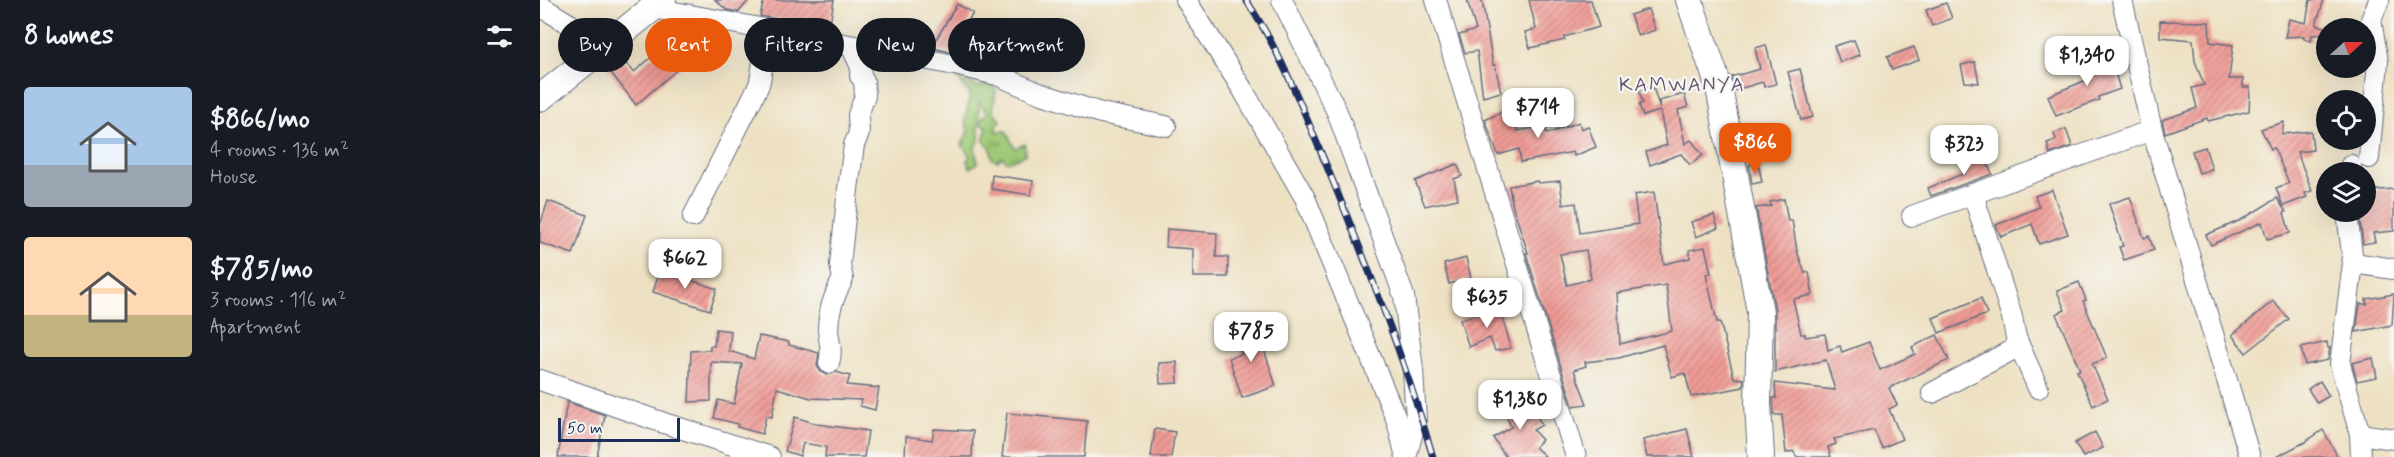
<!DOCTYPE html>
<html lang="en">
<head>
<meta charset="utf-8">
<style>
	body { margin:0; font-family:Mynerve,sans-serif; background:#20242c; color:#f1f3f6; height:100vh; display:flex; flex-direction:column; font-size:22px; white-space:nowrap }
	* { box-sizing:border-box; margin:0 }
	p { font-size:20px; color:#9ea1a6 }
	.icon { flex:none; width:33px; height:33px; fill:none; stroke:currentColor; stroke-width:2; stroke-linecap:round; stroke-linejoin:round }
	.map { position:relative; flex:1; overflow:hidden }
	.details { display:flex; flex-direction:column; background:#171b24; width:540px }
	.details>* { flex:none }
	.top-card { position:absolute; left:18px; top:18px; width:570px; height:54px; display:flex; gap:12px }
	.needle { width:39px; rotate:69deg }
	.fabs { position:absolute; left:1776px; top:18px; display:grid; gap:12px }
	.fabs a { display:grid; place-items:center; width:60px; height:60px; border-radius:50%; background:#171b24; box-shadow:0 6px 24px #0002; font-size:30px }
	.scale { position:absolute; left:18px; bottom:15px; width:122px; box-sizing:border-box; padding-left:6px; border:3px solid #1b2f5e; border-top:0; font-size:16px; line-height:21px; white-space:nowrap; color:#1b2f5e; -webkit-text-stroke:4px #f6f6f2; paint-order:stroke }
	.price { position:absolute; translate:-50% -51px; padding:0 14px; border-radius:12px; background:#fff; color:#222; font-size:20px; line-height:39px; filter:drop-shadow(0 2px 3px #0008) }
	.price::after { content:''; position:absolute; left:50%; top:36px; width:18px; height:14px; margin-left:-9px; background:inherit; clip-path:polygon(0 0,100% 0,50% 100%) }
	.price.active { background:#ea580c; color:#fff }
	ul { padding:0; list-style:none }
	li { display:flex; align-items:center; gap:18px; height:150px; padding:0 24px }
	li span { display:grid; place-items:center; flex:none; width:168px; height:120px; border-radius:6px; color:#555 }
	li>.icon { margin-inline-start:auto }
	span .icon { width:72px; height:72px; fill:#fffc; stroke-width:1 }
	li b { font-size:26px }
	h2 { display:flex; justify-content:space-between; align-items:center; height:72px; padding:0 24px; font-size:26px }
	.pill { padding:0 21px; border-radius:27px; background:#171b24; box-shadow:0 6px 24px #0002; font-size:21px; line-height:54px }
	.pill.active { background:#ea580c; color:#fff }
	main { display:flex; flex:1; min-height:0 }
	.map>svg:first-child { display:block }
	.grass { fill:url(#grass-tufts); stroke:#5d7c69; stroke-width:1.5 }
	.building { fill:url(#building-hatch); fill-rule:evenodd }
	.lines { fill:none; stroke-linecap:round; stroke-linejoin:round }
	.minor-casing { stroke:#656d81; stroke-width:22 }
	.major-casing { stroke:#656d81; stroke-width:28 }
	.minor { stroke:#fff; stroke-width:20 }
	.major { stroke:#fff; stroke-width:26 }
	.rail-casing { stroke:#1b2f5e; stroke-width:7 }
	.rail { stroke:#f6f6f2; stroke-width:4.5; stroke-dasharray:14; stroke-linecap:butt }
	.labels { text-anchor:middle; stroke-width:4.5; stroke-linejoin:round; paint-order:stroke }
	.neighbourhood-label { font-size:20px; letter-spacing:1.5px; fill:#665571; stroke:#f6f6f2 }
</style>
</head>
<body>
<main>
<section class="details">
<h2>8 homes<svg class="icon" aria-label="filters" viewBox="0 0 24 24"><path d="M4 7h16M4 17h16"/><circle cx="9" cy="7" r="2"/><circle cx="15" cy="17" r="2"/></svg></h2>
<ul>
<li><span style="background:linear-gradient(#a9c7e8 65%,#9aa5b1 0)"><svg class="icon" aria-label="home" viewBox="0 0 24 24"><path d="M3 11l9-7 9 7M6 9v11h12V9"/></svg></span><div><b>$866/mo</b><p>4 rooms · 136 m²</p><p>House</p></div></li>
<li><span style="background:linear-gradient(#ffd9b3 65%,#c2b280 0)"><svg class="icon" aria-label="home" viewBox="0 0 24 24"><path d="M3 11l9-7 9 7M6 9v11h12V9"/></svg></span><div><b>$785/mo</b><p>3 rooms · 116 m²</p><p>Apartment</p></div></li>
</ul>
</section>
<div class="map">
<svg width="1854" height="457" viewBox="0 0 1854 457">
	<defs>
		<pattern id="grass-tufts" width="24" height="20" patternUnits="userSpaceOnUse" patternTransform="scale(1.5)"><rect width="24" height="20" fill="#9fc974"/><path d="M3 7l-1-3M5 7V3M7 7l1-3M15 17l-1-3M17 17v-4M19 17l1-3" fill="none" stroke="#81a462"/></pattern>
		<pattern id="building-hatch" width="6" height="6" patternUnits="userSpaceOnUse" patternTransform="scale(1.5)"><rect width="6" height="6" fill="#f09b95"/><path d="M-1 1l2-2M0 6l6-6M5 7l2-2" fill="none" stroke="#c27f7d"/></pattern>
	</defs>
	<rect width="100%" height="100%" fill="#f6f6f2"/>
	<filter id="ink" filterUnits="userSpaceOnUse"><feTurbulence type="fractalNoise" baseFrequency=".0167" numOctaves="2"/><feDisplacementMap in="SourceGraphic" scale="12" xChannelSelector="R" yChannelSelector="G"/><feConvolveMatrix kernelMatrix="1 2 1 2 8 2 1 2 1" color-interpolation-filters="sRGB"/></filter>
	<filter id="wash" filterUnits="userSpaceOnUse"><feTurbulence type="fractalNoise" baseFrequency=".008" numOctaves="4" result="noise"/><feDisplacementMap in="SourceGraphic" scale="24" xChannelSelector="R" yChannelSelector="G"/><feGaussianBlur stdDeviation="1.35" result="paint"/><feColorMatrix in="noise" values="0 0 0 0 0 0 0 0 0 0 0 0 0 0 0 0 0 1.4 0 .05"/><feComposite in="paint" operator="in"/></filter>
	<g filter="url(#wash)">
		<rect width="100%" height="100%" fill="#eee1c3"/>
		<polygon class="grass" points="417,73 437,87 451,84 456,90 453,111 461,121 456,125 456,131 466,131 475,148 485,144 485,155 468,162 461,157 458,161 452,159 451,148 443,140 447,127 441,124 442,118 448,113 439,102 439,141 435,147 438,163 430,168 427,161 430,156 422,145 428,131 425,121 430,94 417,78"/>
		<g id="blocks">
			<g class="building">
				<polygon points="175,0 209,0 199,12 187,10"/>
				<polygon points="224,0 294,0 289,29 220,16"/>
				<polygon points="927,0 942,0 953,65 955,65 961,92 943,97 937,51 925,53 919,35 936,30"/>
				<polygon points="989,0 1051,0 1059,27 1024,37 1025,40 990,48 985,32 996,29"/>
				<polygon points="1770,0 1784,0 1776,25 1789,28 1786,28 1786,34 1772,35 1771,41 1764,39 1764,36 1745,37 1749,19 1766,23"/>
				<polygon points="1406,3 1412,18 1392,26 1386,10"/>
				<polygon points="417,4 433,13 410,52 397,49 392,46"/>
				<polygon points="1108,9 1115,30 1098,36 1090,15"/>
				<polygon points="1620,21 1669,22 1670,42 1693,45 1689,79 1703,79 1703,87 1710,87 1709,111 1668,121 1667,118 1625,133 1622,120 1657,108 1652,88 1664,85 1655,61 1653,40 1620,37"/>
				<polygon points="147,27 158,29 169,42 96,105 65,65 78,55 94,72"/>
				<polygon points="1314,40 1320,55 1300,62 1294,46"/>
				<polygon points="1226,45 1236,84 1224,87 1223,82 1195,90 1191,77 1220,69 1215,48"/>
				<polygon points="1374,47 1379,60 1352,70 1347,57"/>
				<polygon points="1569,53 1580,89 1558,97 1559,100 1516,116 1508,96 1549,79 1547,73 1555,70 1552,57"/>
				<polygon points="1435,62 1439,83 1425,82 1421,65"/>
				<polygon points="1260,69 1273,117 1261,120 1248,72"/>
				<polygon points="1113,87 1120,109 1119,101 1144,94 1148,107 1138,110 1145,144 1151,140 1163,155 1150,165 1141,154 1110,165 1106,152 1127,145 1120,111 1103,116 1099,104 1103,103 1099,91"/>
				<polygon points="966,110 967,114 970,113 978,131 1005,126 1007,134 1039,122 1041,129 1048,126 1056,147 1034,156 1033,152 981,162 979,149 958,155 945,120"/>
				<polygon points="1744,122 1742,134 1771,131 1773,150 1757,152 1772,191 1765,193 1767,197 1743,206 1736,188 1749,183 1734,148 1731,149 1721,129"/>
				<polygon points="1526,129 1532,146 1510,154 1507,143 1516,140 1514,133"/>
				<polygon points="1665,147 1672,169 1659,173 1652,151"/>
				<polygon points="1445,156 1452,174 1391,196 1388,188 1425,173 1422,165"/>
				<polygon points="1218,163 1222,182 1212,184 1209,165"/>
				<polygon points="917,164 922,176 914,179 918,199 885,206 875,181"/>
				<polygon points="452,175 493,181 491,195 451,189"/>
				<path d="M998,181V183L1020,181L1023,205L1036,203L1040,233L1098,224L1094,195L1114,192L1124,264L1150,258L1149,250L1165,247L1171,273L1166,274L1177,322H1180L1194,378L1204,379L1203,387L1151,397L1145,373L1132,377L1123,345L1079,358L1045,362L1046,366L1034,370L1047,404L1033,406L986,253H988L973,207L969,186ZM1046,250L1051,279L1027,285L1020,254ZM1126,285L1132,331L1080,344L1077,293Z"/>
				<polygon points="1854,189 1854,231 1833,233 1835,242 1823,244 1819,213 1826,212 1826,191"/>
				<polygon points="1512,190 1528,234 1499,244 1492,224 1461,237 1456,225 1499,207 1495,196"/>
				<polygon points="1590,197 1604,238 1609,236 1614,250 1584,260 1579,247 1583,246 1569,204"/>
				<polygon points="1737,198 1746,212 1744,213 1750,233 1727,239 1722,222 1671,245 1666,235 1701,220"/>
				<polygon points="1244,199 1248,221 1252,220 1257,251 1265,273 1269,272 1273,295 1253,299 1261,334 1265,334 1265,337 1285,334 1288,350 1300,346 1302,352 1329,342 1340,370 1375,354 1372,347 1397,335 1409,360 1349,388 1357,405 1349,409 1362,439 1342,448 1334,430 1294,439 1296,444 1288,447 1291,457 1257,457 1253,451 1246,453 1242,415 1234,415 1233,398 1236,398 1235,383 1295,390 1286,360 1235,372 1235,310 1216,208 1231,206 1230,202"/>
				<polygon points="8,201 47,215 33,254 0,243 0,225"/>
				<polygon points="1174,215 1178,228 1156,237 1151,222"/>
				<polygon points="627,229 677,233 676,257 688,257 688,277 653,277 653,249 626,247"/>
				<polygon points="926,258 931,278 909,284 904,264"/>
				<polygon points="120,270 177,289 170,310 113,292"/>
				<polygon points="1539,282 1546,300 1543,301 1567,358 1552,364 1568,399 1553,406 1537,371 1540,370 1516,314 1525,310 1517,291"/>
				<polygon points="1854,294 1852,325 1816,332 1820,304 1827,304 1826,299"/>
				<polygon points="1441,298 1447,314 1399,333 1393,318"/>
				<polygon points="1733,301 1749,319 1706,353 1692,335"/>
				<polygon points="957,307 960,308 971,348 955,351 950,338 929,347 920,320"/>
				<polygon points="715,322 736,386 702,398 689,358 702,354 694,329"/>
				<polygon points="176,329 191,331 189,351 214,359 219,336 249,342 249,345 279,353 277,366 281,372 287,375 296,372 310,376 307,385 339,388 335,410 320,406 321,400 271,398 237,388 232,417 226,416 222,434 197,427 198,424 174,418 178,400 194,404 202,364 171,362 171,401 149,402 151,351 170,350 170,346 174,346"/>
				<polygon points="1787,342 1788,348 1790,348 1788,360 1765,365 1761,348"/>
				<polygon points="1833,358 1837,377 1817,381 1812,363"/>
				<polygon points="637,362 638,383 620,384 619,363"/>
				<polygon points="1780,381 1789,396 1777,403 1768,389"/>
				<polygon points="981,390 1002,425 993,430 1002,440 995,447 1006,457 966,457 953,438 971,427 965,413 976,406 970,396"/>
				<polygon points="27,402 65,415 57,457 18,457"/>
				<polygon points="467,413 547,421 544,457 462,457"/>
				<polygon points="255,417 277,424 328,431 324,457 285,457 286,447 263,443 260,456 245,451"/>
				<polygon points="394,429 433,431 432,457 365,457 366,436 392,440"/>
				<polygon points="615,429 635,432 631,457 611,457"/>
				<polygon points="1147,429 1154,457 1107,457 1103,440"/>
				<polygon points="1783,430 1798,457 1736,457 1765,442"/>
				<polygon points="1555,432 1563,448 1543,457 1535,443"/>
			</g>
		</g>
	</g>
	<g filter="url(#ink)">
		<use href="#blocks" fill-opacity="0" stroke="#656d81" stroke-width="1.5"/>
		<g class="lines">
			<g class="minor-casing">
				<g id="minor">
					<polyline points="646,0 703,90 765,198 857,421 866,457"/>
					<polyline points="742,0 797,112 864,296 873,370 876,420 867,454"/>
					<polyline points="896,0 1036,457"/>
					<polyline points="1582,0 1612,130 1710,457"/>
					<polyline points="0,6 36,28 70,42"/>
					<polyline points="113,8 415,65 457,75 499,93 561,113 626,126"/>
					<polyline points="1829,158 1838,62 1831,20 1839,0"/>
					<polyline points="1810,172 1811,165"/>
					<polyline points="1807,212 1813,263 1800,364 1820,434 1821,457"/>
					<polyline points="1372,216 1433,194"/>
					<path d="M153,217L219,85C224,66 222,49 230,32L246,33"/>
					<polyline points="1813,263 1854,269"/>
					<polyline points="1477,340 1498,388"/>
					<path d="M289,363C293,350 289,343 288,330C288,312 294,295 303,279L300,265L308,189L314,145L319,133L318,115L325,96L324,80L320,76L321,67L311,46"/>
					<polyline points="0,380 124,423 230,457"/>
					<polyline points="1392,393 1472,350 1477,343 1472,317 1433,194 1612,130"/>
					<polyline points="1820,434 1854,439"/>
				</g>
			</g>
			<g class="major-casing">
				<g id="major">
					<polyline points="1149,0 1179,87 1220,312 1218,404 1221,457"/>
					<polyline points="0,98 123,0"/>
				</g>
			</g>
			<use href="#minor" class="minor"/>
			<use href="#major" class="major"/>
			<g class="rail-casing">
				<path id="rail" d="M706,0C741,52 763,110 787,167C827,264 864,357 893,457"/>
			</g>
			<use href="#rail" class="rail"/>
		</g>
	</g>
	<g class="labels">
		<g class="neighbourhood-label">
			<text x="1142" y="91">KAMWANYA</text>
		</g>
	</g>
</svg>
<div class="fabs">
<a><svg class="needle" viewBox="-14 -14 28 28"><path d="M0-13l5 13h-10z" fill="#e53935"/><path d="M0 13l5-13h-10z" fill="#9ea1a6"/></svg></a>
<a><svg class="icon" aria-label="locate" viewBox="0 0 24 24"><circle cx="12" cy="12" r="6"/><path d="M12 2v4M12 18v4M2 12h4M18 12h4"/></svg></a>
<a><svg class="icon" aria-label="layers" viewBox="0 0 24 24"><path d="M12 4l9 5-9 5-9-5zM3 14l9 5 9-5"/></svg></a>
</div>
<div class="scale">50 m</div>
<b class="price" style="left:1547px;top:87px">$1,340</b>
<b class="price" style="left:998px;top:139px">$714</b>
<b class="price active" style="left:1215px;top:174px">$866</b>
<b class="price" style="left:1424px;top:176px">$323</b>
<b class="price" style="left:145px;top:290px">$662</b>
<b class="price" style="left:947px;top:329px">$635</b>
<b class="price" style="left:711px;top:363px">$785</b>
<b class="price" style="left:980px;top:431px">$1,380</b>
<div class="top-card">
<a class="pill">Buy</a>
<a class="pill active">Rent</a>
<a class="pill">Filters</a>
<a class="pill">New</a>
<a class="pill">Apartment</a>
</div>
</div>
</main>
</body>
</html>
